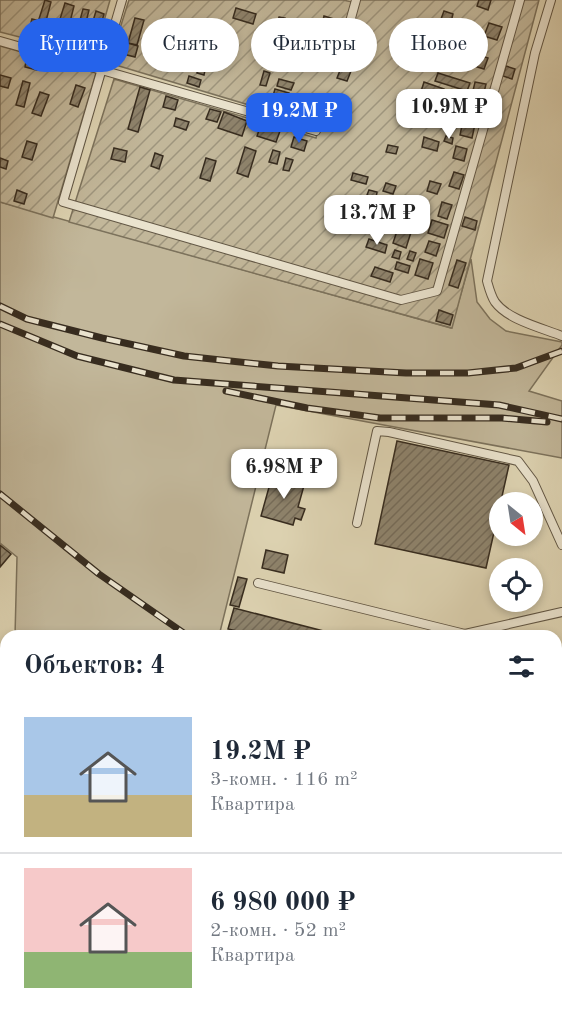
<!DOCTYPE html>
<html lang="ru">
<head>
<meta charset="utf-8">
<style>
	body { margin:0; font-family:"Old Standard TT",serif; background:#f6f6f7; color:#1f2937; height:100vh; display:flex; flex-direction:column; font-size:22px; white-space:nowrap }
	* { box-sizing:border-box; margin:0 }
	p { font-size:20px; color:#747a83 }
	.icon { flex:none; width:33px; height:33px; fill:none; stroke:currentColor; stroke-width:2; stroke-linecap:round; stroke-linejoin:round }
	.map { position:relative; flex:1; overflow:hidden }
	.sheet { position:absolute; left:0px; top:630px; width:562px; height:384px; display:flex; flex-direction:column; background:#fff; border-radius:18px 18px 0 0; box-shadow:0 3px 9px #0003 }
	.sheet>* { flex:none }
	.top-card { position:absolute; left:18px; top:18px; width:526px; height:54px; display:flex; gap:12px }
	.needle { width:39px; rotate:150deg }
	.fabs { position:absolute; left:489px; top:492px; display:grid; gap:12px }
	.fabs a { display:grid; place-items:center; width:54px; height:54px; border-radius:50%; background:#fff; box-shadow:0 3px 9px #0003; font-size:30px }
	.price { position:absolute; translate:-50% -51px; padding:0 14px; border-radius:12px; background:#fff; color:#222; font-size:20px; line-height:39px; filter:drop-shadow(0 2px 3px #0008) }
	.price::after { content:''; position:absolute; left:50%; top:36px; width:18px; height:14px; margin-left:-9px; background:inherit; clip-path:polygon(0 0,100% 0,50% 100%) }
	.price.current { background:#2563eb; color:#fff }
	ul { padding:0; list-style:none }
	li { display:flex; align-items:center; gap:18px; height:150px; padding:0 24px }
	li+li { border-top:2px solid #e0e1e3 }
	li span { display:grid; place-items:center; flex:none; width:168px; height:120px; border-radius:0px; color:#555 }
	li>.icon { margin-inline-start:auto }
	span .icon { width:72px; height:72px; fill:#fffc; stroke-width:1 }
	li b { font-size:26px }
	h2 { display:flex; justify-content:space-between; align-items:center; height:72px; padding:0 24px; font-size:26px }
	.pill { padding:0 21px; border-radius:27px; background:#fff; box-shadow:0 3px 9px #0003; font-size:21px; line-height:54px }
	.pill.current { background:#2563eb; color:#fff }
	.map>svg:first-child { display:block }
	.grass { fill:#c2b79a; stroke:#7c725c; stroke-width:1.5 }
	.cemetery { fill:url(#cemetery-stones); stroke:#7c725c; stroke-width:1.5 }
	.garden { fill:url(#garden-furrows); stroke:#7c725c; stroke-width:1.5 }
	.building { fill:url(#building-hatch); stroke:#372c1f; stroke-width:1.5 }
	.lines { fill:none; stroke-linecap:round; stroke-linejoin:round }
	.lane-casing { stroke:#615644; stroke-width:10 }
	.lane { stroke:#eae3ce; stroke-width:8 }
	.rail-casing { stroke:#372c1f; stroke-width:7 }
	.rail { stroke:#eae3ce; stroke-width:4.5; stroke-dasharray:14; stroke-linecap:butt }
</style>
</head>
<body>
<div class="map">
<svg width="562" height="1014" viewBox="0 0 562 1014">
	<defs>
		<pattern id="cemetery-stones" width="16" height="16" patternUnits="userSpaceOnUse" patternTransform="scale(1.5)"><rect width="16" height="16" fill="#c2b79a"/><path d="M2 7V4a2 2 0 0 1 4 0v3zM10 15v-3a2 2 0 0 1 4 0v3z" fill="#9e957d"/></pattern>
		<pattern id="garden-furrows" width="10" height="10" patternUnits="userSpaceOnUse" patternTransform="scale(1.5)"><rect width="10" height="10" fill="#c2b79a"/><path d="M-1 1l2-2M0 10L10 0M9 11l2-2" fill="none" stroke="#9e957d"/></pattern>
		<pattern id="building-hatch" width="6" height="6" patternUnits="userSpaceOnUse" patternTransform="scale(1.5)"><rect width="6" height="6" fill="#8e836c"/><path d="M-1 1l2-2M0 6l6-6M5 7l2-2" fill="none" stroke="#756b58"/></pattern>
	</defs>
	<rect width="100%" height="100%" fill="#ded4b3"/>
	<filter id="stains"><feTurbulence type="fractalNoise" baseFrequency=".00333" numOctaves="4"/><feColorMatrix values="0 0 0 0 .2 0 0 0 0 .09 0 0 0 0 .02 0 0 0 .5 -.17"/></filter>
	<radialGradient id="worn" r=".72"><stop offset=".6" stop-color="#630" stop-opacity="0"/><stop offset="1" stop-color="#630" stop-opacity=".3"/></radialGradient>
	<polygon class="grass" points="0,202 451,328 471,259 477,302 490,319 506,331 562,342 562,345 529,391 562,401 562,458 276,405 219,636 15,636 17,557 0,543"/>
	<g class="cemetery">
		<polygon points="0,705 6,707 6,949 0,939"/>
		<polygon points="41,1008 405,1008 417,1014 45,1014"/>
	</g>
	<g class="garden">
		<polygon points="0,0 110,0 94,56 0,32"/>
		<polygon points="129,0 343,0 352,2 353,0 539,0 452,328 69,222 114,79 316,138 319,126 109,63"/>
		<polygon points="0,46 96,73 53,218 0,202"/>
	</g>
	<g class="building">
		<polygon points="45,0 51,2 46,21 39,19"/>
		<polygon points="479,0 491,0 488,10 477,6"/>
		<polygon points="65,3 74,6 70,22 60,19"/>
		<polygon points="236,8 256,14 253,24 233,18"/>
		<polygon points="83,9 89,10 86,22 80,20"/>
		<polygon points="96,11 104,14 93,53 84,51"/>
		<polygon points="444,11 453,14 451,22 441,19"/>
		<polygon points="324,16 334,19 330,35 320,33"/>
		<polygon points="279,17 285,18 282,28 276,26"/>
		<polygon points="135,18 144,20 137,45 128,43"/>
		<polygon points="32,19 48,23 43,42 27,37"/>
		<polygon points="489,23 502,27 497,40 484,36"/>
		<polygon points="274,31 279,33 276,42 271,41"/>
		<polygon points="117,40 138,46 135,57 123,54 121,62 111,59"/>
		<polygon points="446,51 471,59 469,65 444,58"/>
		<polygon points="478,55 488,58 484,69 474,66"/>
		<polygon points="27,56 40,60 37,70 25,67"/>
		<polygon points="200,59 207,61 204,75 197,73"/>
		<polygon points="506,66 515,69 512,79 503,76"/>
		<polygon points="341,68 351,71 347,81 337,78"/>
		<polygon points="264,71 270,73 266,86 260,85"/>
		<polygon points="438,73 470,83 467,91 435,81"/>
		<polygon points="0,75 11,78 8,88 0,86"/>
		<polygon points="189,76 201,80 199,87 187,83"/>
		<polygon points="279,79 294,83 291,90 277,86"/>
		<polygon points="23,81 30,83 24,107 16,105"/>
		<polygon points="424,82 444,89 439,104 419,98"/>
		<polygon points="475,82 486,84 483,97 472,95"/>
		<polygon points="76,85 85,88 78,107 70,104"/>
		<polygon points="140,87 150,90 138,132 128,129"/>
		<polygon points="275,89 289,93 287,100 273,96"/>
		<polygon points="407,90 413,92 411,98 405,96"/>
		<polygon points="40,92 49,95 41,116 32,113"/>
		<polygon points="166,96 178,100 175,110 163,107"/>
		<polygon points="305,103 316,107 312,120 300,117"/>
		<polygon points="415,103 455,115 452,124 412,112"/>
		<polygon points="468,104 478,105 476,117 465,115"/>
		<polygon points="210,109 221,112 217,122 206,119"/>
		<polygon points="224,112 247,121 242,136 218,128"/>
		<polygon points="176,118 189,122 186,130 174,126"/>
		<polygon points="463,121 475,124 472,138 460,135"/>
		<polygon points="261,125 280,131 276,142 257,136"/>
		<polygon points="446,136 453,138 452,144 444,141"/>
		<polygon points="294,137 307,141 304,151 291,147"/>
		<polygon points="424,137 439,142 437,151 422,147"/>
		<polygon points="27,141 37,144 32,160 22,157"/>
		<polygon points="388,145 398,147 396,154 386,152"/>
		<polygon points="456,146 467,149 464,161 453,158"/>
		<polygon points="245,147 256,151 248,177 237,173"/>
		<polygon points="114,148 127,151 125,162 111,159"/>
		<polygon points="273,150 280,152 277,164 269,162"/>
		<polygon points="155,153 163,156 159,169 151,166"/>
		<polygon points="0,158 8,161 6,169 0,167"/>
		<polygon points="206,158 216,161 210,181 200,178"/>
		<polygon points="286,158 293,160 289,171 283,170"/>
		<polygon points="454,172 464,175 459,189 449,186"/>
		<polygon points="353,173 368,177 366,184 351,180"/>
		<polygon points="430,181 441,184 437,194 427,191"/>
		<polygon points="386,183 396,186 393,194 383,191"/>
		<polygon points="17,190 27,194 24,204 14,201"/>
		<polygon points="369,190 377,192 376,198 367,195"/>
		<polygon points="442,202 452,205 447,219 438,216"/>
		<polygon points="465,217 477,221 475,230 462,226"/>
		<polygon points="432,220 448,225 444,238 428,233"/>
		<polygon points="399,225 412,229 406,248 393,243"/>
		<polygon points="369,239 387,245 385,253 366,247"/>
		<polygon points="429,241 440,244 436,256 425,252"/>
		<polygon points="395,250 401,252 399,259 392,257"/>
		<polygon points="410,251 416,253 413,261 407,259"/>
		<polygon points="420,259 433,263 428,279 415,275"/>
		<polygon points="457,260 466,263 458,288 449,285"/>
		<polygon points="397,262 410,266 408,273 395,269"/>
		<polygon points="375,267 393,273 390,282 371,276"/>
		<polygon points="439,310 453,315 450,325 436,321"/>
		<polygon points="397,441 509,465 486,568 375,544"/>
		<polygon points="273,473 305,482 298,507 305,509 301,520 295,518 293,525 261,516"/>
		<polygon points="0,545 11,554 0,567"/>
		<polygon points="266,550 288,555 284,573 262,568"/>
		<polygon points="238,577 247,579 239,607 230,605"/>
		<polygon points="234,608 343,636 255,636 246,634 246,636 235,636 237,631 228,629"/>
	</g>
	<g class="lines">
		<g class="lane-casing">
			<g id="lane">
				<polyline points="122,0 63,202 401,300 437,291 520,0"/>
				<path d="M551,0L535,53L487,281C489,288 491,296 495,302C508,320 542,328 562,336"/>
				<polyline points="0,41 316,131"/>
				<polyline points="340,58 356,0"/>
				<polyline points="357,523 377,431 389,432 518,461 533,481 562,545"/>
				<polyline points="258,583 465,634 562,612"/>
			</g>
		</g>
		<use href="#lane" class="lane"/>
		<g class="rail-casing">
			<g id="rail">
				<polyline points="0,306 27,319 102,338 184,356 278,366 406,373 468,373 516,368 562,351"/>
				<polyline points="0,324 77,356 174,380 499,405 562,419"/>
				<polyline points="226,391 307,408 380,418 502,418 547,422"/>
				<polyline points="0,494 99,574 188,636"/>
				<polyline points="556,772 562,774"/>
				<polyline points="556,893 562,903"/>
			</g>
		</g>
		<use href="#rail" class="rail"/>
	</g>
	<rect width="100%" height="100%" filter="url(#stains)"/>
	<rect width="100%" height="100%" fill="url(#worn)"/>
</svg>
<div class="fabs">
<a><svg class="needle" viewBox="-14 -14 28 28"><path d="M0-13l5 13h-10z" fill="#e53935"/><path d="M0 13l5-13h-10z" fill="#747a83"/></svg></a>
<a><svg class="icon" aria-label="locate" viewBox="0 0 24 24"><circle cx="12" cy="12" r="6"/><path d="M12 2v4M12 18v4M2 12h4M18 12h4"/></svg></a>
</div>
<b class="price" style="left:449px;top:140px">10.9M ₽</b>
<b class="price current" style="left:299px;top:144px">19.2M ₽</b>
<b class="price" style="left:377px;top:246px">13.7M ₽</b>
<b class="price" style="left:284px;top:500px">6.98M ₽</b>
<div class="top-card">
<a class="pill current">Купить</a>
<a class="pill">Снять</a>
<a class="pill">Фильтры</a>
<a class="pill">Новое</a>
</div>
<section class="sheet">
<h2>Объектов: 4<svg class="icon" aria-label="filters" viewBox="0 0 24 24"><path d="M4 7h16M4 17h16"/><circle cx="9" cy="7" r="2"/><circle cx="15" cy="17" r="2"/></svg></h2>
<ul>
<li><span style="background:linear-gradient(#a9c7e8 65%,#c2b280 0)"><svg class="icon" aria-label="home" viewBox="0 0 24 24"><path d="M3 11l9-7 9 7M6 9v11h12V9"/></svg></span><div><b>19.2M ₽</b><p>3-комн. · 116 m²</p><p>Квартира</p></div></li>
<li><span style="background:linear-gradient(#f6c9c9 70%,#8fb573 0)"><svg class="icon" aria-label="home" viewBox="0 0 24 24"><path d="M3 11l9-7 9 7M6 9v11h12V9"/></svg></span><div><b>6 980 000 ₽</b><p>2-комн. · 52 m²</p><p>Квартира</p></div></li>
</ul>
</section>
</div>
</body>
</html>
